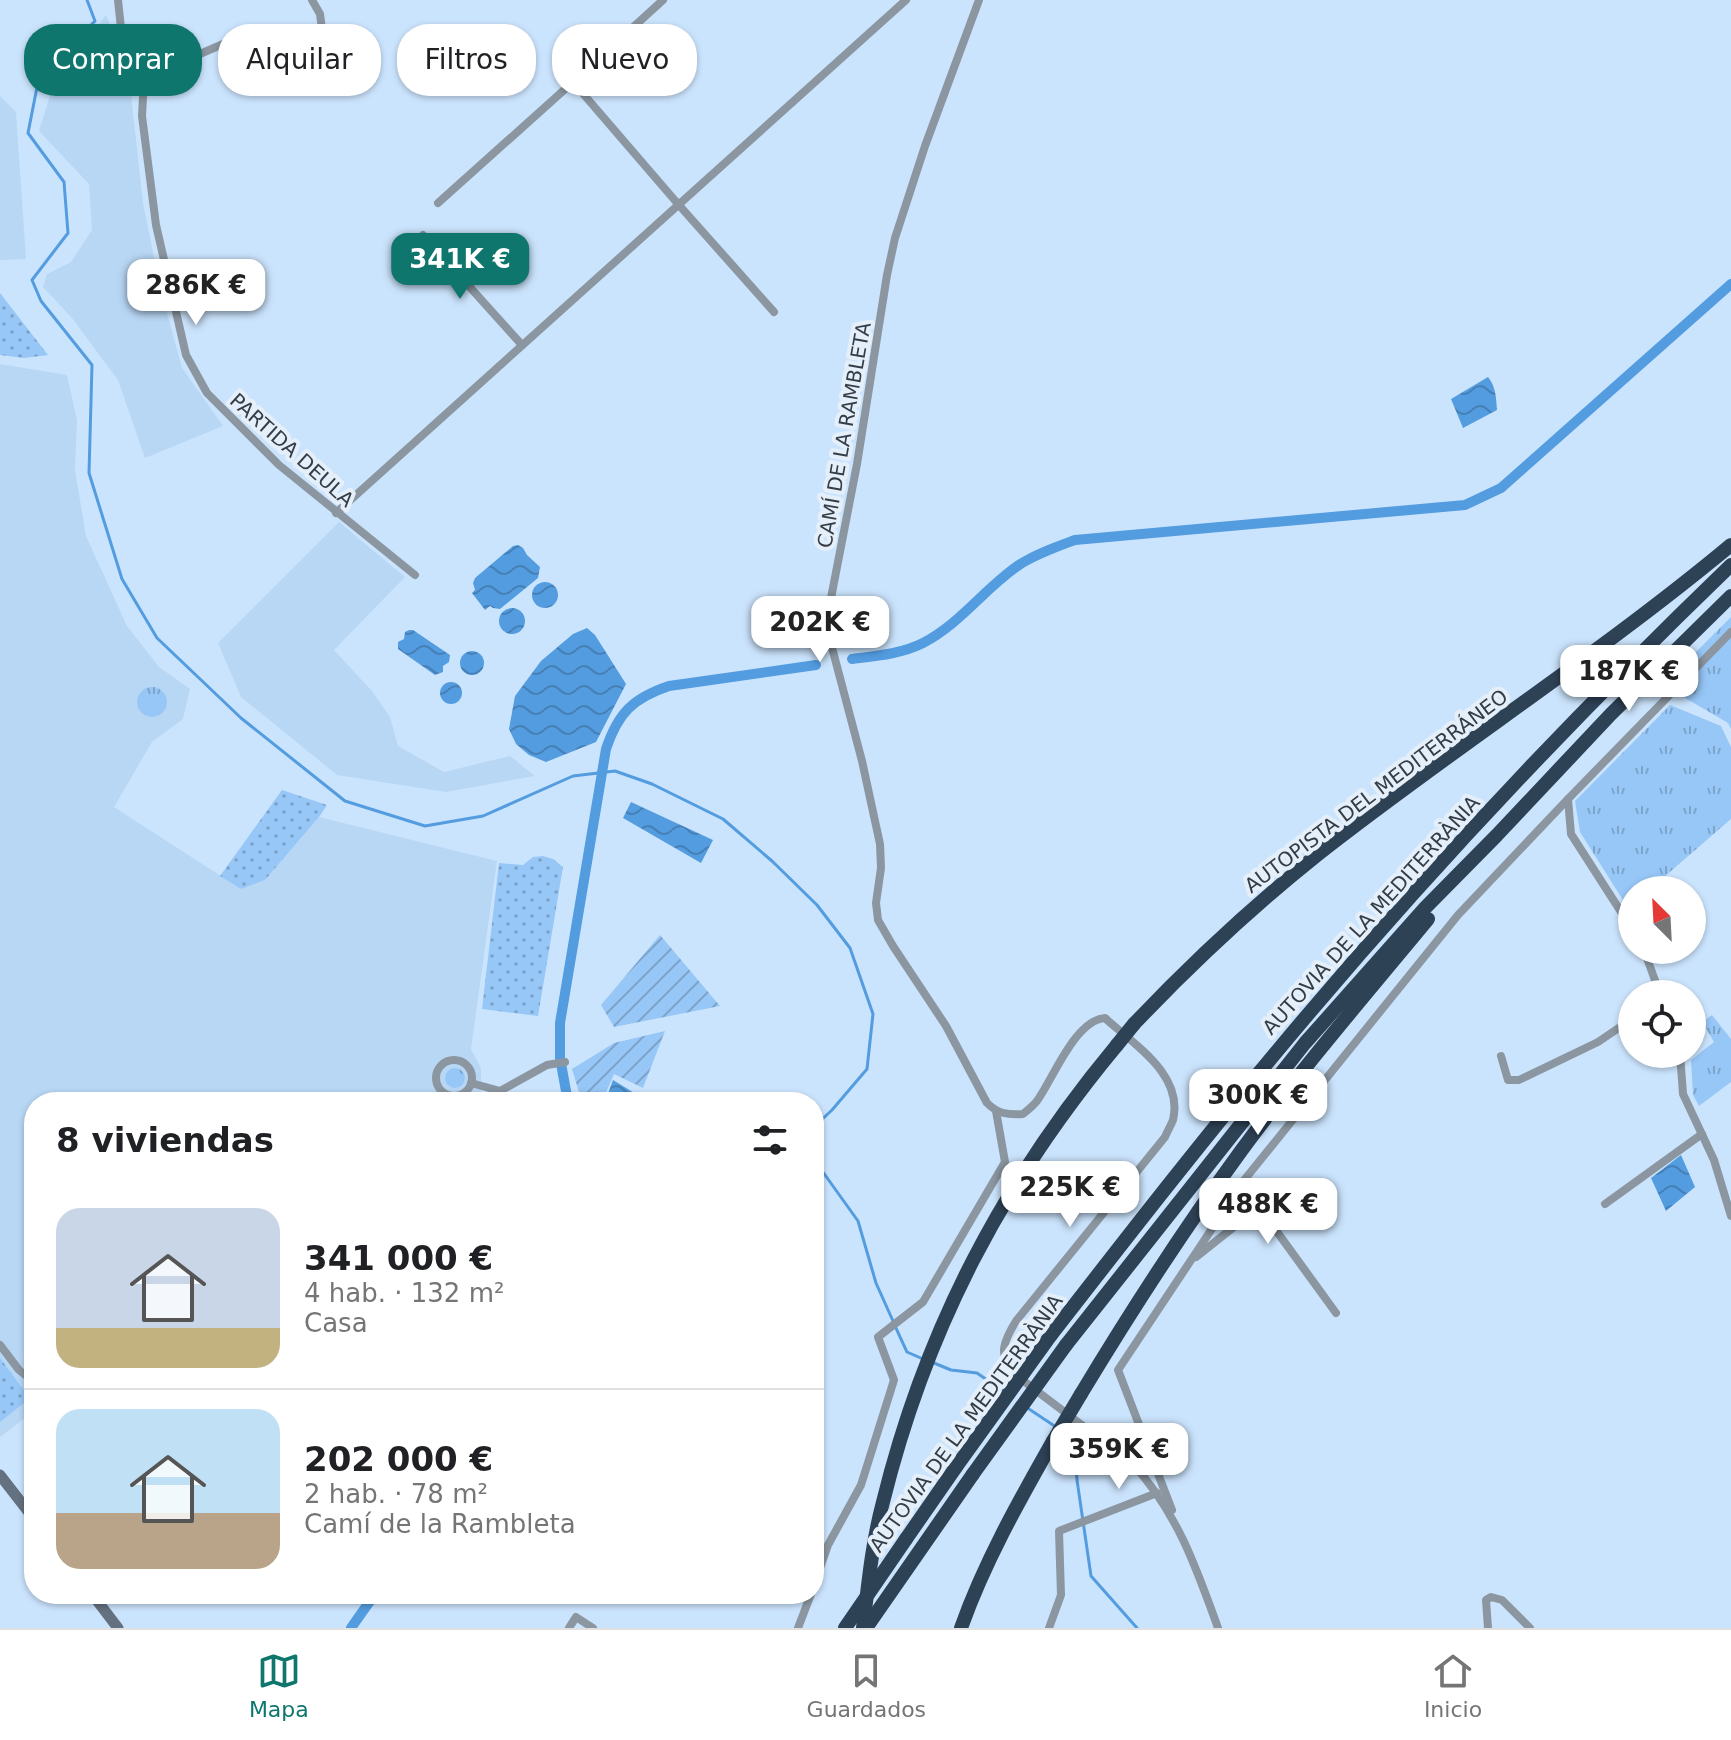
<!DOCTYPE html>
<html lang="es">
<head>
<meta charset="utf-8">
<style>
	body { margin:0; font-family:"DejaVu Sans",sans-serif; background:#f6f6f6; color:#202124; height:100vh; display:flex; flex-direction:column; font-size:30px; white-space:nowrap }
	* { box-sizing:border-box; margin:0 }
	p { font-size:26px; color:#757577 }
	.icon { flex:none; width:44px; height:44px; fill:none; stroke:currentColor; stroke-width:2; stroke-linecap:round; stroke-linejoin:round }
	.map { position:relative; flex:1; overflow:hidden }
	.drawer { position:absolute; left:24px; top:1092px; width:800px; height:512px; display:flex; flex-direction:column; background:#fff; border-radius:32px; box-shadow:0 2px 6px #0004 }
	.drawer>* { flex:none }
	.hud { position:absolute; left:24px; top:24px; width:800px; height:72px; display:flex; gap:16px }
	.needle { width:52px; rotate:336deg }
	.tools { position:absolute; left:1618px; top:876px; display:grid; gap:16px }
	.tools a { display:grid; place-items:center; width:88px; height:88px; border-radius:50%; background:#fff; box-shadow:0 2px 6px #0004; font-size:40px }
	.price { position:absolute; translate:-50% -68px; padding:0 18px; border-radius:16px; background:#fff; color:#222; font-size:26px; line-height:52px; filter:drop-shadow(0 2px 4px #0008) }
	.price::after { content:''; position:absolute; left:50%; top:48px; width:24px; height:18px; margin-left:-12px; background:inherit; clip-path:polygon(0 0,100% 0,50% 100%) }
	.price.selected { background:#0f766e; color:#fff }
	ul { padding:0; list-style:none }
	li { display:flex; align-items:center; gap:24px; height:200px; padding:0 32px }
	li+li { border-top:2px solid #e0e0e0 }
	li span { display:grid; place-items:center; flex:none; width:224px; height:160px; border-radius:24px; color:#555 }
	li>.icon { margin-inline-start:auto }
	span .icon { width:96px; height:96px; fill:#fffc; stroke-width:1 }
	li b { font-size:34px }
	h2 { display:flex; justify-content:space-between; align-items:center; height:96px; padding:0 32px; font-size:34px }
	.chip { padding:0 28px; border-radius:32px; background:#fff; box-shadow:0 2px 6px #0004; font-size:28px; line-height:72px }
	.chip.selected { background:#0f766e; color:#fff }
	.menu { display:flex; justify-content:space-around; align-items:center; height:112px; border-top:2px solid #e0e0e0; background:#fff; font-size:22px; color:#757577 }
	.menu a { display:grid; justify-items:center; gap:4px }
	.menu .selected { color:#0f766e }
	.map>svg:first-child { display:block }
	.built { fill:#b8d7f5 }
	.grass { fill:url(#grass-tufts) }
	.park { fill:url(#park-dots) }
	.garden { fill:url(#garden-furrows) }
	.water { fill:url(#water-waves) }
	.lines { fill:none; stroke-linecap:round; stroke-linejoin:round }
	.stream { stroke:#539ce0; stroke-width:3 }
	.canal { stroke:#539ce0; stroke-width:10 }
	.street { stroke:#8b96a0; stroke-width:8 }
	.secondary { stroke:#637180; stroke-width:11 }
	.highway { stroke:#2e4256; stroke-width:14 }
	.highway-bridge { stroke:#2e4256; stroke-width:14 }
	.labels { text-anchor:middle; stroke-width:8; stroke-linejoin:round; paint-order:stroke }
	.street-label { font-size:20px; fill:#333d47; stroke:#e5effa }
</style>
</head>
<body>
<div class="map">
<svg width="1731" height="1628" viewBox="0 0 1731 1628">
	<defs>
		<pattern id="grass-tufts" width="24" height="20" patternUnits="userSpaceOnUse" patternTransform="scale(2)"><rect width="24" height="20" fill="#97c7f7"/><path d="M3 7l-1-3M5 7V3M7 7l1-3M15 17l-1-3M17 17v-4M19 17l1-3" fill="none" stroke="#7ca3ca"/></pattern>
		<pattern id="park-dots" width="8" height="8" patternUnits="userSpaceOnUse" patternTransform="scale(2)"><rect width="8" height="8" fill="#97c7f7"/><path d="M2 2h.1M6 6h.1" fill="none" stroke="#7ca3ca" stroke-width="1.8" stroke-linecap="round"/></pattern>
		<pattern id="garden-furrows" width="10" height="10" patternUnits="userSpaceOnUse" patternTransform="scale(2)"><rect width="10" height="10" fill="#97c7f7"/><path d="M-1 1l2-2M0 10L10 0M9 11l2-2" fill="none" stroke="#7ca3ca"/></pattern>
		<pattern id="water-waves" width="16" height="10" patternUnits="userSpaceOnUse" patternTransform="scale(2)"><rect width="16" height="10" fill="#539ce0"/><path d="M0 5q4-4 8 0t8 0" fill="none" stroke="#4580b7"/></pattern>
	</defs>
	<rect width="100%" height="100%" fill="#cbe4fd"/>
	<g class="built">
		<polygon points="106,15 128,68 143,203 160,287 182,368 223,426 145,458 118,380 72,318 43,287 47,274 71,262 92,230 89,184 39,131 53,86"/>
		<polygon points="0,96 16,112 26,259 0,260"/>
		<polygon points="0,364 67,375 77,420 75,470 86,536 127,626 159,667 190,689 183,719 152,742 114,807 241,889 265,880 319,817 497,861 471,1049 481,1068 481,1100 478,1102 34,1102 34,1411 0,1437"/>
		<polygon points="339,522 405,577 334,650 372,691 390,717 398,746 444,772 510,756 535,776 446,792 337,775 241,697 218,643"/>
	</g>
	<g class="grass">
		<polygon points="1731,617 1731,729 1728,723 1663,685"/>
		<circle cx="152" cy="702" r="15"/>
		<polygon points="1670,705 1721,726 1731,747 1731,819 1649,890 1632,890 1632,904 1628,908 1580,832 1575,801"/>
		<polygon points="1712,1015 1731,1039 1731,1082 1699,1106 1693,1095 1691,1060 1714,1042 1702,1022"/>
		<circle cx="455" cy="1078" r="10"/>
	</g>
	<g class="park">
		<polygon points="0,293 48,355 24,358 0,355"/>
		<polygon points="282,790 327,805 319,817 265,880 241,889 220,876"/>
		<polygon points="543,856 553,859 563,867 538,1016 482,1009 499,863 523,865 533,857"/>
		<polygon points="0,1358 23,1389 34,1395 0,1422"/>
	</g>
	<g class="garden">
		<polygon points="660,935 720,1006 614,1027 601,1005"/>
		<polygon points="665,1031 643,1088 614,1074 602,1102 582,1102 572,1069 614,1043"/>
	</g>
	<g class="water">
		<path d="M1488,377C1496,387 1496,397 1497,410L1463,428L1451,399Z"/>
		<polygon points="518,545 523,548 527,555 540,567 538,578 500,609 493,608 490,606 485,610 472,593 475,590 473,583 475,578 513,546"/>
		<circle cx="545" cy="595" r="13"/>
		<circle cx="512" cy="621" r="13"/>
		<polygon points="587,628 595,635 626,684 596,742 546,762 529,755 516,744 509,729 515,696 541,661 573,634"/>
		<polygon points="409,630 413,630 450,655 449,662 443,666 443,672 435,675 398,649 398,642 404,639 405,632"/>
		<circle cx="472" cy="663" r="12"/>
		<circle cx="451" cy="693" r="11"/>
		<polygon points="631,802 713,840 701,863 623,818"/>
		<polygon points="613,1080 649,1102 605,1102"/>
		<polygon points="1681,1155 1695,1187 1666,1211 1651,1178"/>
	</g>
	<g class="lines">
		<g class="stream">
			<polyline points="87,0 95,21 39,77 28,133 64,182 68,233 32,280 41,301 92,365 89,473 122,579 157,638 241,718 345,801 425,826 483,816 573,776 615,771 652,784 723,819 772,861 817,905 850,948 873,1014 867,1069 832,1110 814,1127 815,1161 858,1221 876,1283 893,1321"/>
			<polyline points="896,1328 907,1352 923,1359"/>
			<polyline points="934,1363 951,1370 977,1373 1003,1391"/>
			<polyline points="1026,1407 1056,1427"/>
			<polyline points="1063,1431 1074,1439 1077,1480 1091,1576 1137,1628"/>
		</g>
		<g class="canal">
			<path d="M852,659C876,656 901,654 923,643C960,624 985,588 1019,565C1036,554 1056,547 1075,540L1465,505L1501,488L1731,284"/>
			<path d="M568,1102L560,1058V1023L606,749C618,713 633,698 669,686L816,665"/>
			<polyline points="351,1628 375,1594"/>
		</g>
		<g class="street">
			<polyline points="118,0 121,28 144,78 142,116 156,225 186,355 207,393 279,465 415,575"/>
			<path d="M979,0L925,146L895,238L887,275L857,464L831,598L829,622L830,640L862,761L880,844L881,868L876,903L878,920L893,946L946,1026L987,1103C998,1114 1008,1115 1023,1114C1028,1110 1033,1106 1037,1101C1053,1079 1075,1020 1105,1018C1133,1044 1184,1074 1173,1120C1171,1125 1167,1132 1165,1137L1016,1321C1005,1339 997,1354 1013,1373L1132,1463C1177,1512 1196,1567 1218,1628"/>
			<polyline points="142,73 172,66 230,41 322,29 320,14 312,0"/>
			<polyline points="573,82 663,0"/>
			<polyline points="438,203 573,82 678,204 774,312"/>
			<polyline points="423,235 522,345"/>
			<polyline points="336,513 906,0"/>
			<polyline points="1632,929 1571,834 1568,799 1731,632"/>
			<polyline points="1644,950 1660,994"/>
			<polyline points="1680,1054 1683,1094 1714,1160 1731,1216"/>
			<polyline points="1501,1056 1508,1080 1519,1080 1598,1042 1632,1019"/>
			<circle cx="454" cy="1078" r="18"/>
			<polyline points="471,1083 500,1091 547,1065 565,1062"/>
			<polyline points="1605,1204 1702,1134"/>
			<polyline points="1196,1257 1259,1207 1336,1313"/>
			<polyline points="0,1345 19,1370 34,1382"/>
			<polyline points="1172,1510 1118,1370 1245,1179 1458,915 1568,799"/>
			<polyline points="814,1585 828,1545 861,1485 894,1380 878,1337 923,1302 1005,1162 996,1111"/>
			<polyline points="569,1628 576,1617 593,1628"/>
			<polyline points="798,1628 811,1594"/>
			<polyline points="1049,1628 1061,1595 1059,1531 1157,1493"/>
			<polyline points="1488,1628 1486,1600 1491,1597 1502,1600 1530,1628"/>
		</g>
		<g class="secondary">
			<polyline points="0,1475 34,1519"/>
			<polyline points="92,1594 118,1628"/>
		</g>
		<g class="highway">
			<path d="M1134,1024C1192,963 1252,907 1317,855C1453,748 1599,655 1731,545"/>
			<path d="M1051,1335C1124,1241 1197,1147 1273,1056C1416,884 1570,720 1731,565"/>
			<polyline points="1066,1345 1305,1043 1425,908 1497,835 1611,714 1731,596"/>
			<path d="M1081,1394C1131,1311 1184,1229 1241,1151C1300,1071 1365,995 1428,919"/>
			<polyline points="906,1539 956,1467"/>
			<path d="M863,1628C868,1586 872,1543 883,1502C926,1328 1003,1182 1117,1045"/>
			<polyline points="866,1628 973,1474"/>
			<path d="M961,1628C984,1563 1019,1501 1053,1441"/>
		</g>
		<g class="highway-bridge">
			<polyline points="1117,1045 1134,1024"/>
			<polyline points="1053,1441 1081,1394"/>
			<polyline points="956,1467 1051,1335"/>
			<polyline points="973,1474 1066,1345"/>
			<polyline points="845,1628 906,1539"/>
		</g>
	</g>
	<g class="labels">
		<g class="street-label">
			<text transform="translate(844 435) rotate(-80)" y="7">CAMÍ DE LA RAMBLETA</text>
			<text transform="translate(292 450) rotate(42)" y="7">PARTIDA DEULA</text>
			<text transform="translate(1376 791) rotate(-37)" y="7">AUTOPISTA DEL MEDITERRÁNEO</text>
			<text transform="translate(1371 915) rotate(-48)" y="7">AUTOVIA DE LA MEDITERRÀNIA</text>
			<text transform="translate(966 1423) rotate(-54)" y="7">AUTOVIA DE LA MEDITERRÀNIA</text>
		</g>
	</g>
</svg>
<div class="tools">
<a><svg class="needle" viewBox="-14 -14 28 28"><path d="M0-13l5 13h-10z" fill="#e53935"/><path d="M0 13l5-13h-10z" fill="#757577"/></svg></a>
<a><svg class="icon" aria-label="locate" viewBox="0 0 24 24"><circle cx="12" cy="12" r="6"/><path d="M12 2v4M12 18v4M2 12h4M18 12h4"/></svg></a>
</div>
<b class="price selected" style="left:460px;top:301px">341K €</b>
<b class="price" style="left:196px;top:327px">286K €</b>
<b class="price" style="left:820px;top:664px">202K €</b>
<b class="price" style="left:1629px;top:713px">187K €</b>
<b class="price" style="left:1258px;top:1137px">300K €</b>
<b class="price" style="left:1070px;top:1229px">225K €</b>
<b class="price" style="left:1268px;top:1246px">488K €</b>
<b class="price" style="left:1119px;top:1491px">359K €</b>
<div class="hud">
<a class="chip selected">Comprar</a>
<a class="chip">Alquilar</a>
<a class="chip">Filtros</a>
<a class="chip">Nuevo</a>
</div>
<section class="drawer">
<h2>8 viviendas<svg class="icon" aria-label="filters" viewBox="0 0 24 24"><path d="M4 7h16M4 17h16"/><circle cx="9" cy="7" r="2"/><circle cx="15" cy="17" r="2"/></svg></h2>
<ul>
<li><span style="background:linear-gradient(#c9d6e8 75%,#c2b280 0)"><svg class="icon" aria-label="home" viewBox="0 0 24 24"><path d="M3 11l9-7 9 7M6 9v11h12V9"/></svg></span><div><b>341 000 €</b><p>4 hab. · 132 m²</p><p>Casa</p></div></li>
<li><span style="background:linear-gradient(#bfe0f5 65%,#b9a48a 0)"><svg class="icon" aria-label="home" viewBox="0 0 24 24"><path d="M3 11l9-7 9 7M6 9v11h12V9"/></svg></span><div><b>202 000 €</b><p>2 hab. · 78 m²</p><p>Camí de la Rambleta</p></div></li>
</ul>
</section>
</div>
<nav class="menu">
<a class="selected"><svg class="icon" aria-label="map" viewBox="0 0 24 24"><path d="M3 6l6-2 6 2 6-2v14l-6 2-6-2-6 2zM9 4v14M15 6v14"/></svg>Mapa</a>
<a><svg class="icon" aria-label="saved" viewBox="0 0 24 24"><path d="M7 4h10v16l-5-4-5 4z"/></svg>Guardados</a>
<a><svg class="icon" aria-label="home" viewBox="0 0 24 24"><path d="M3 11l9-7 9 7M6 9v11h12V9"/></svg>Inicio</a>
</nav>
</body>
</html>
